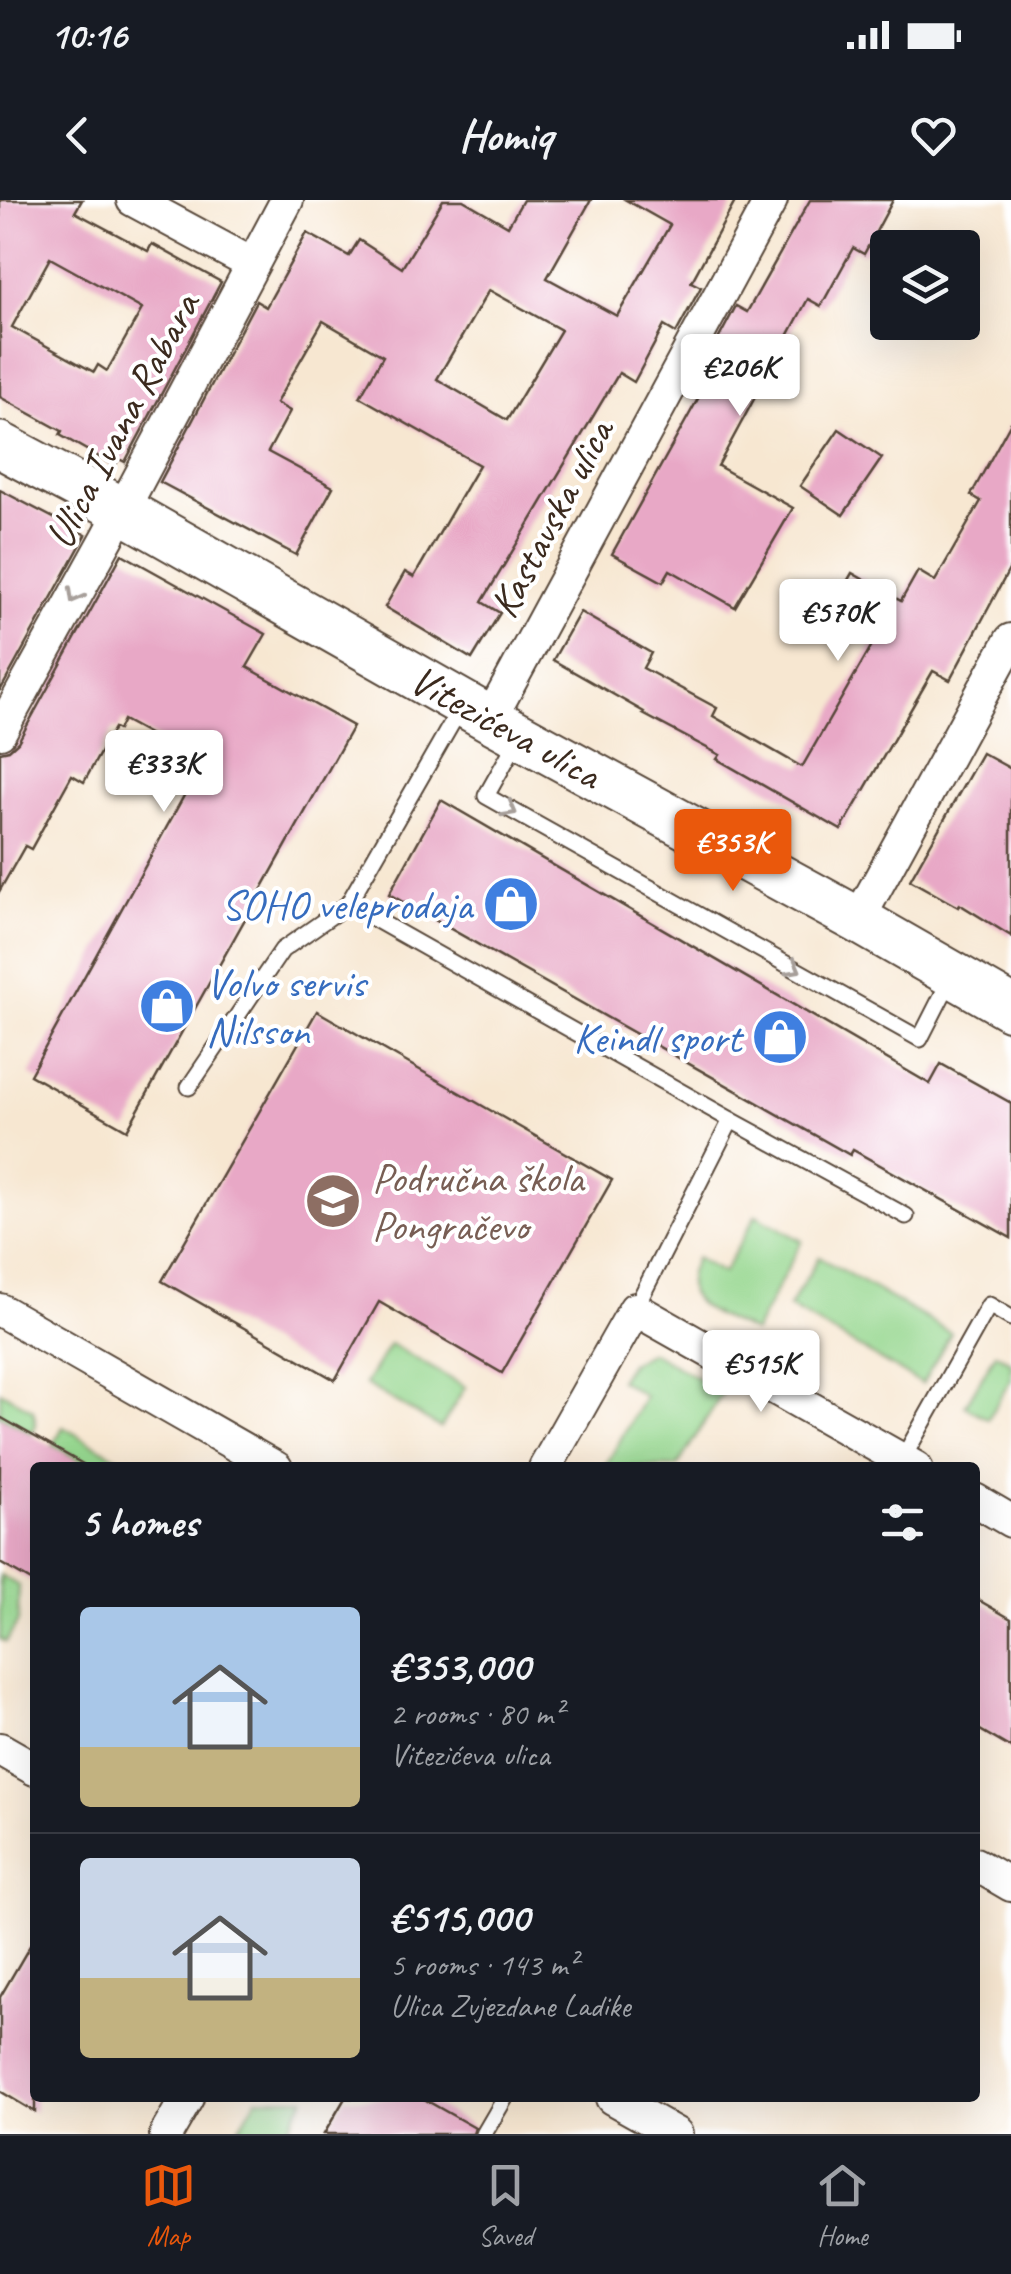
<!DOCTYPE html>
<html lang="en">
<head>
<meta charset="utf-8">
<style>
	body { margin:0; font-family:Caveat,sans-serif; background:#20242c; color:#f1f3f6; height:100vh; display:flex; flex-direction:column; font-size:38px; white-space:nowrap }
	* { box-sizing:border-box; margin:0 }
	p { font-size:32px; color:#9ea1a6 }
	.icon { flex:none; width:55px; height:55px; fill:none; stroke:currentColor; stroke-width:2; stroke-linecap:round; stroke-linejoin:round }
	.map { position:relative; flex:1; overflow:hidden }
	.panel { position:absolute; left:30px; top:1262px; width:950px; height:640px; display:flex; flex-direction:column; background:#171b24; border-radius:10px; box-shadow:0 10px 40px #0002 }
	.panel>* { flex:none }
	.controls { position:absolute; left:870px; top:30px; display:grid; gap:20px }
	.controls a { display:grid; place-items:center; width:110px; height:110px; border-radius:10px; background:#171b24; box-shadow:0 10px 40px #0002; font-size:50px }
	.price { position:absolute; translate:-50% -85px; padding:0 22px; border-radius:10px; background:#fff; color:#222; font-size:32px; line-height:65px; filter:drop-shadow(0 2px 5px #0008) }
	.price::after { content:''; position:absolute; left:50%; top:60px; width:30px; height:22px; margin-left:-15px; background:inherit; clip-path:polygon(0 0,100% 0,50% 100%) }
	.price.current { background:#ea580c; color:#fff }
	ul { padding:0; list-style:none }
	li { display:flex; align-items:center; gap:30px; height:250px; padding:0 50px }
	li+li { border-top:2px solid #363941 }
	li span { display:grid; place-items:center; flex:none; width:280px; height:200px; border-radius:10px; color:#555 }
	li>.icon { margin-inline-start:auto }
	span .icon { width:120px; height:120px; fill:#fffc; stroke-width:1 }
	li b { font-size:42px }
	h2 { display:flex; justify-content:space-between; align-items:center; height:120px; padding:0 50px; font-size:42px }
	.status { display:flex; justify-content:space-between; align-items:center; height:70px; padding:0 50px; background:#171b24; direction:ltr }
	.status svg { height:28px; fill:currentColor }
	header { display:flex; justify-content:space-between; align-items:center; height:130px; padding:0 50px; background:#171b24; font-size:45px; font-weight:700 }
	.tab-bar { display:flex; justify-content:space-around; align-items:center; height:140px; border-top:2px solid #363941; background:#171b24; font-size:28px; color:#9ea1a6 }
	.tab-bar a { display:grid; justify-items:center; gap:5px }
	.tab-bar .current { color:#ea580c }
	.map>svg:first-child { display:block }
	.grass { fill:#96d78f; stroke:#688056; stroke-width:2.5 }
	.building { fill:#e8a8c6; fill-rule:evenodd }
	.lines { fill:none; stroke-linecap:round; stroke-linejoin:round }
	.lane-casing { stroke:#574639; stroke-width:19 }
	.street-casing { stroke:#574639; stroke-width:36 }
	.secondary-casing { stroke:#574639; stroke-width:49 }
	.lane { stroke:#fff; stroke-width:15 }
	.street { stroke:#fff; stroke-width:32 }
	.secondary { stroke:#fff; stroke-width:45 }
	.oneway { stroke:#a79f9a }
	.labels { text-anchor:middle; stroke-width:8; stroke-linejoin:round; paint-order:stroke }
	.street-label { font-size:42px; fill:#3b2a1e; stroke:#fff }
	.shop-label { font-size:42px; fill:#366cbe; stroke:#fff; text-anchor:end }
	.education-label { font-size:42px; fill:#785e54; stroke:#fff; text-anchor:start }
</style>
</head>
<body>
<div class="status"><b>10:16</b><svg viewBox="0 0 49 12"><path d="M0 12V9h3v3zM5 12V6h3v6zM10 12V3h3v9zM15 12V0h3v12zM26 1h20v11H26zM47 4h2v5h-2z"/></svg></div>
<header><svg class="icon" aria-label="back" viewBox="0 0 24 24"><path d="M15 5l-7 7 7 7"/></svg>Homiq<svg class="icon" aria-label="heart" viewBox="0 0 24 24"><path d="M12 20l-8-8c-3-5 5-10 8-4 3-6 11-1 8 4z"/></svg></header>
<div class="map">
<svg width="1011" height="1934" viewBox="0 0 1011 1934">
	<rect width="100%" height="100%" fill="#fff"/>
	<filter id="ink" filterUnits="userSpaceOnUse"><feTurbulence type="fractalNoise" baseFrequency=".01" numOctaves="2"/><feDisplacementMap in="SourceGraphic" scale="20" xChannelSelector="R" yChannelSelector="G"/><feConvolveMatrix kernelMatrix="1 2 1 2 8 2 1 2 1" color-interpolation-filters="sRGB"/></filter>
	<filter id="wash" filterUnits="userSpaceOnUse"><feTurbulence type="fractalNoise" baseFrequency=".0048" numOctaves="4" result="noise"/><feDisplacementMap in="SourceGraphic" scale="40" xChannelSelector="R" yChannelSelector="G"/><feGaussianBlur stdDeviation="2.25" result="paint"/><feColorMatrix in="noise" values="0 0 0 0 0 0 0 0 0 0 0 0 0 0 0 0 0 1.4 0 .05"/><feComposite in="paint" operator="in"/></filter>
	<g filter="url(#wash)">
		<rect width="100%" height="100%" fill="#f7e7d1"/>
		<g class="grass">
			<path d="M756,1015L802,1041L754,1132C719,1115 670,1106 696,1058L723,1073Z"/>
			<polygon points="819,1057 951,1133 922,1184 789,1107"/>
			<polygon points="390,1144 465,1187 441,1228 365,1184"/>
			<polygon points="651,1152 723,1192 677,1267 605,1267 645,1196 619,1180 630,1163"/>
			<polygon points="996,1153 1011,1162 1011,1179 988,1219 965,1206"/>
			<polygon points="0,1191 33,1210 36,1225 32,1233 0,1215"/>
			<polygon points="63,1227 134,1267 93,1267 53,1245"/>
			<polygon points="0,1375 19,1386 18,1422 6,1442 0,1439"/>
			<polygon points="257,1898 305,1898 284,1934 236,1934"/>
		</g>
		<g id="blocks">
			<g class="building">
				<path d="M0,0H82L75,12L148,51L152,44L221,82L125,262L119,259L115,266L60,235L62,231L0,197ZM50,58L142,109L107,171L98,165L94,172L12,127Z"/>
				<path d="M443,0H463L508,26L523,0H591L547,78L617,116L670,25L626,0H736L693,79L691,82L701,87L676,133L664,126L634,182L619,173L482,402L500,413L472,459L385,407L405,372L414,377L479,265L360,197L383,156L323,121L276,203L290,211L268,252L333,287L296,355L160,282L256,101L266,107L307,33L349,56L359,40L402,68ZM489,90L561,130L507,220L437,179Z"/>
				<polygon points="810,0 893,0 864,54 853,48 821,106 808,99 718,266 793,308 735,407 670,370 663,382 612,354 720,159 711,153 736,106 747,112"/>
				<polygon points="1011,222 1011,366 950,480 933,471 841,630 717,559 720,555 643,514 644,512 553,460 580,412 651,453 643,468 717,508 713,516 802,567 876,438 830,411 852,373 901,401 918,371 935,381 981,301 971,295"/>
				<polygon points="839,229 882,258 843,315 800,286"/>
				<polygon points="0,290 86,335 0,491"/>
				<polygon points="122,354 266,434 247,467 353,526 127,930 30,875 202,563 123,520 118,530 114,528 84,582 72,575 31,649 25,646 0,690 0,552 9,550 18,542"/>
				<polygon points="982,553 1011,569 1011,736 959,704 958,707 910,680"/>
				<polygon points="441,600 930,884 941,864 1011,903 1011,1038 853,950 850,955 389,694"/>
				<polygon points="317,811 612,980 502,1173 379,1102 335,1180 162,1081"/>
				<polygon points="0,1217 90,1268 35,1268 35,1383 0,1363"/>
				<polygon points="975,1398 1011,1419 1011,1548 975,1527"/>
				<polygon points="35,1737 35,1912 0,1891 0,1797"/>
				<polygon points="345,1898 422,1898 475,1928 473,1934 324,1934"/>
			</g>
		</g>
	</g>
	<g filter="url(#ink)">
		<use href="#blocks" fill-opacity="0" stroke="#574639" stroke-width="2.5"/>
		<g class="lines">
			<g class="lane-casing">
				<g id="lane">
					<polyline points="461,507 348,704 731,920 635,1109"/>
					<polyline points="518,539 486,596 920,839 951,778"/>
					<polyline points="189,887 282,750 348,704"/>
					<polyline points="731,920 906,1016"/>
					<polyline points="902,1260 989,1105 1011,1118"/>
					<polyline points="484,1934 505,1898"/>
				</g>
			</g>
			<g class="street-casing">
				<g id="street">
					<polyline points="133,0 252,64"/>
					<polyline points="490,519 771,0"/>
					<polyline points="0,532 108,337 287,0"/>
					<polyline points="858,720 1011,440"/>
					<polyline points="0,1110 276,1268"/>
					<polyline points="545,1268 635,1109 916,1268"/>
					<polyline points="975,1300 1011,1321"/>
					<polyline points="0,1549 35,1569"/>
					<polyline points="975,1664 1011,1685"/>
					<polyline points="612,1898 676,1934"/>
					<polyline points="166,1934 187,1898"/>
				</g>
			</g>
			<g class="secondary-casing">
				<polyline id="secondary" points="0,245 122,310 490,519 858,720 1011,808"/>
			</g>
			<use href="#lane" class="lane"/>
			<use href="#street" class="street"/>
			<use href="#secondary" class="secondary"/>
		</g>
		<defs><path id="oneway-chevron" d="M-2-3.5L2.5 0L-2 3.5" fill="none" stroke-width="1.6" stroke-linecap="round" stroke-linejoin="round" transform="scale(2.5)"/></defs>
		<g class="oneway">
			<use href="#oneway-chevron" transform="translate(75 396) rotate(119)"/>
			<use href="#oneway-chevron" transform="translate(510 610) rotate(29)"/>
			<use href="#oneway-chevron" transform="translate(794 768) rotate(29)"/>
		</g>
	</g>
	<defs>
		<g id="shop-disc" transform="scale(2.875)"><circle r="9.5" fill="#3f7fe0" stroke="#fff"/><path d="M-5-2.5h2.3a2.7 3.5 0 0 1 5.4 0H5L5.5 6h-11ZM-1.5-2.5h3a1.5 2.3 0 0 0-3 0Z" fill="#fff"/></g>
		<g id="school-disc" transform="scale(2.875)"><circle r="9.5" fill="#8d6e63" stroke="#fff"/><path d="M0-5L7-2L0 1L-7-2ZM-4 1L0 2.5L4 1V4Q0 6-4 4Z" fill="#fff"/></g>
	</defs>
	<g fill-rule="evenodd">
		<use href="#shop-disc" x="511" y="704"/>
		<use href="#shop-disc" x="167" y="806"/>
		<use href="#shop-disc" x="780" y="837"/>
		<use href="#school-disc" x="333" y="1001"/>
	</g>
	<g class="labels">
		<g class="street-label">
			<text transform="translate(121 220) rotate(-62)" y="15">Ulica Ivana Rabara</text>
			<text transform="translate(550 318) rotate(-62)" y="15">Kastavska ulica</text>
			<text transform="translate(506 526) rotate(29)" y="15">Vitezićeva ulica</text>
		</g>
		<g class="shop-label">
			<text x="472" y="719">SOHO veleprodaja</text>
			<text x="206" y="797" text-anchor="start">Volvo servis<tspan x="206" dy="48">Nilsson</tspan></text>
			<text x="741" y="852">Keindl sport</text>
		</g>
		<g class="education-label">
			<text x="372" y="992">Područna škola<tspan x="372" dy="48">Pongračevo</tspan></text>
		</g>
	</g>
</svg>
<div class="controls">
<a><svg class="icon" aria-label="layers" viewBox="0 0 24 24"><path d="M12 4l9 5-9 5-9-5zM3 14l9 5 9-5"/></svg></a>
</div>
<b class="price" style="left:740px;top:219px">€206K</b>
<b class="price" style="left:838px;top:464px">€570K</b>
<b class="price" style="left:164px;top:615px">€333K</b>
<b class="price current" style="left:733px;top:694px">€353K</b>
<b class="price" style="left:761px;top:1215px">€515K</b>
<section class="panel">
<h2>5 homes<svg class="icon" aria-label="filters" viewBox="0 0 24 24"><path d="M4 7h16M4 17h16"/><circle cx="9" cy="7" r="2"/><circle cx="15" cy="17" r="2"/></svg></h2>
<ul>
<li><span style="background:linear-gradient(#a9c7e8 70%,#c2b280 0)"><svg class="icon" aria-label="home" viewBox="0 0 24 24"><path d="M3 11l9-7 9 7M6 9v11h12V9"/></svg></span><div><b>€353,000</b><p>2 rooms · 80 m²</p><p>Vitezićeva ulica</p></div></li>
<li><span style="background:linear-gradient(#c9d6e8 60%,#c2b280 0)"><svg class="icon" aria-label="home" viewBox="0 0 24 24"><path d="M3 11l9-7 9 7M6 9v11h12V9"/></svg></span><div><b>€515,000</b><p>5 rooms · 143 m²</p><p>Ulica Zvjezdane Ladike</p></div></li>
</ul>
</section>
</div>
<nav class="tab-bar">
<a class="current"><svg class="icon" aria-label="map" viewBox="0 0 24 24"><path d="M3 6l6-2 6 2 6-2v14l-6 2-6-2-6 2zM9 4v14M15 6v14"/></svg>Map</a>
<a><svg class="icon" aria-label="saved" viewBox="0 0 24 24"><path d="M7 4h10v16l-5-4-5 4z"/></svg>Saved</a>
<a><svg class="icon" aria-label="home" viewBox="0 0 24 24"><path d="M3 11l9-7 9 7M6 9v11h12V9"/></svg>Home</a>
</nav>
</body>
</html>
